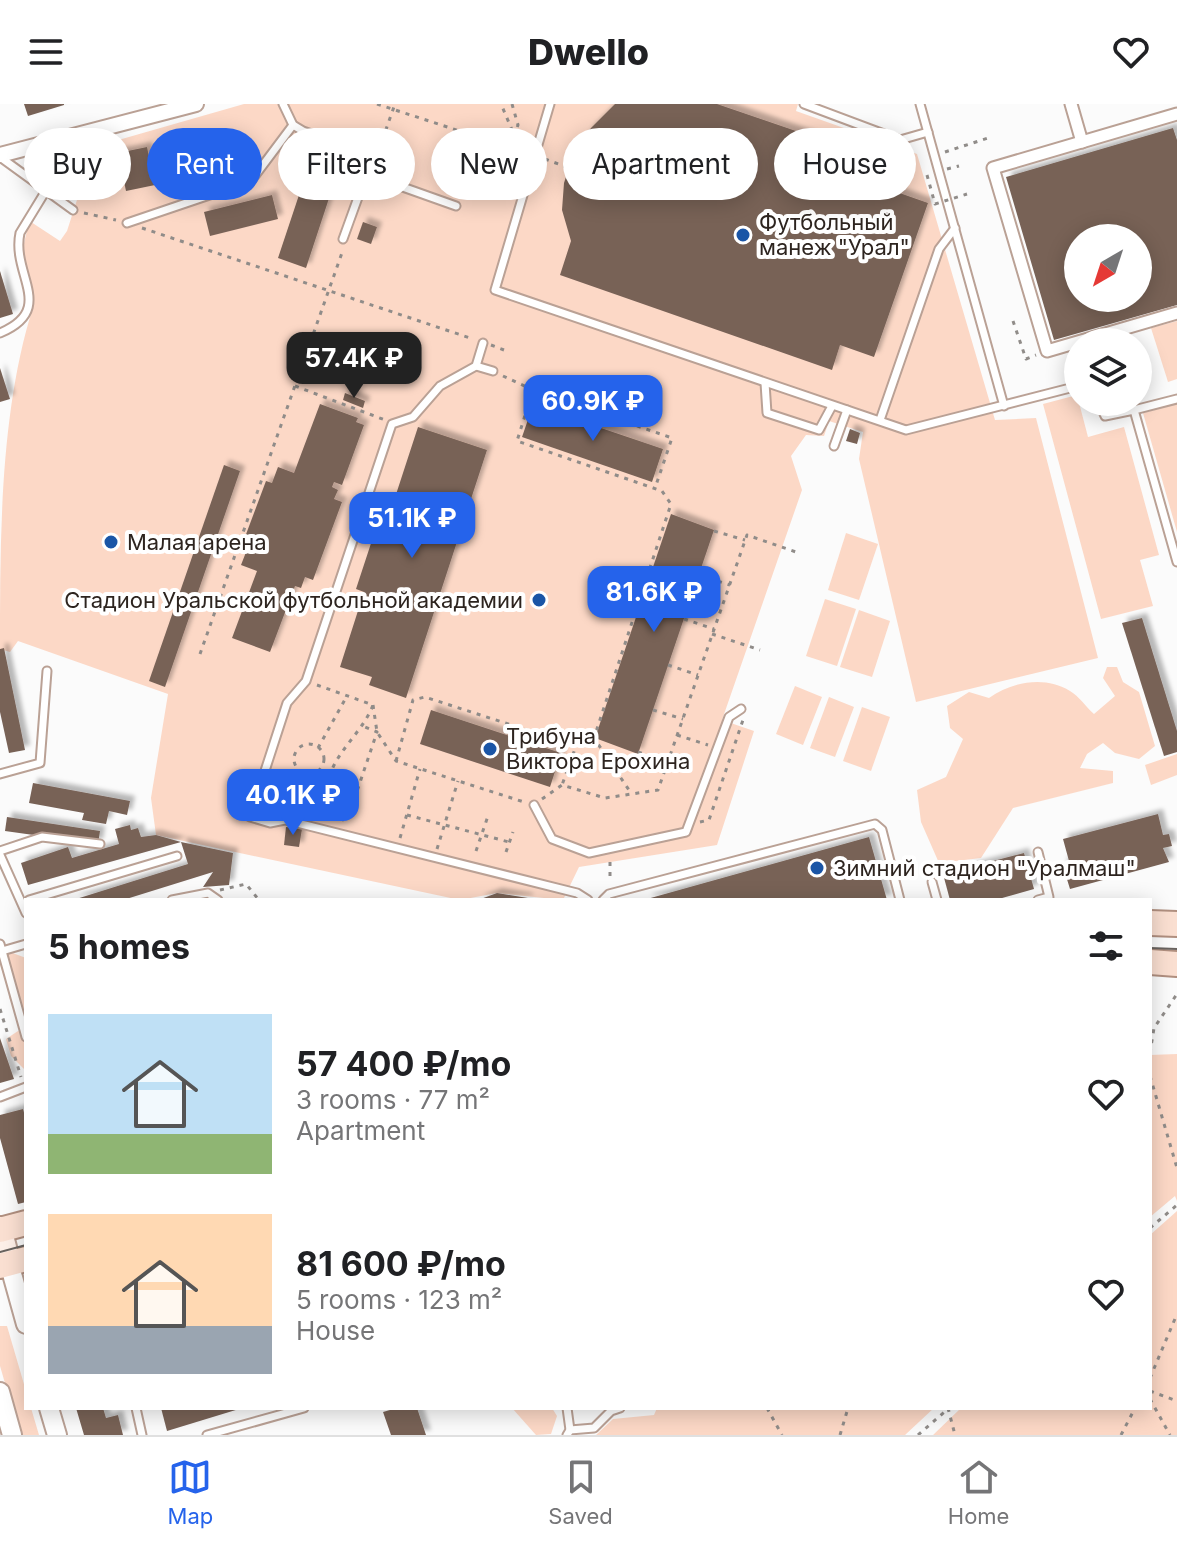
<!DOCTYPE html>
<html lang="en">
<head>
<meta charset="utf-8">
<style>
	body { margin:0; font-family:Inter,sans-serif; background:#f6f6f6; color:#202124; height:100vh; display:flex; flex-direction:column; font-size:30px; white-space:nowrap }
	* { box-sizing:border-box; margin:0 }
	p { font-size:26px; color:#757577 }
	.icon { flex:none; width:44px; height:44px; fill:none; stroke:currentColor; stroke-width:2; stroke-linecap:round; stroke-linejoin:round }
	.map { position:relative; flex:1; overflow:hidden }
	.details { position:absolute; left:24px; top:794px; width:1128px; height:512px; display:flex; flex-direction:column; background:#fff; border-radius:0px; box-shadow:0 4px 20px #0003 }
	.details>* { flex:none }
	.hud { position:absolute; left:24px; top:24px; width:1130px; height:72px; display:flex; gap:16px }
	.needle { width:52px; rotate:219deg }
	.controls { position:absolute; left:1064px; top:120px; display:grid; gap:16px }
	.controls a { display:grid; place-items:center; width:88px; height:88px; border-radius:50%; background:#fff; box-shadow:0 4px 20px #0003; font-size:40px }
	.price { position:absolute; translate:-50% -68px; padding:0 18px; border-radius:16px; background:#2563eb; color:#fff; font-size:26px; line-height:52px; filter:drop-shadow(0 2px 4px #0008) }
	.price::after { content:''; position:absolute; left:50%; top:48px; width:24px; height:18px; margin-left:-12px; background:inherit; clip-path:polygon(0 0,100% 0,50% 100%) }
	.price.current { background:#222; color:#fff }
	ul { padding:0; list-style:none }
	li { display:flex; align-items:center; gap:24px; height:200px; padding:0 24px }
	li span { display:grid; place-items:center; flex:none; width:224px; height:160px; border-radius:0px; color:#555 }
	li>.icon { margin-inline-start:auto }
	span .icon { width:96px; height:96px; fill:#fffc; stroke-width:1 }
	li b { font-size:34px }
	h2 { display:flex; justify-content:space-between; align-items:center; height:96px; padding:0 24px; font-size:34px }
	.pill { padding:0 28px; border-radius:36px; background:#fff; box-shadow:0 4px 20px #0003; font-size:28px; line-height:72px }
	.pill.current { background:#2563eb; color:#fff }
	header { display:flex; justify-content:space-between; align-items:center; height:104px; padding:0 24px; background:#fff; font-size:36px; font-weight:800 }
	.dock { display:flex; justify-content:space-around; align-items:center; height:112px; border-top:2px solid #e0e0e0; background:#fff; font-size:22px; color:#757577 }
	.dock a { display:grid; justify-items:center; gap:4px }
	.dock .current { color:#2563eb }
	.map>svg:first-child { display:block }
	.green { fill:#fcd8c6 }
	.building { fill:#786257; fill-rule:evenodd; filter:url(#shadow) }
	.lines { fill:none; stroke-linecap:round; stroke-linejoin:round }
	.service-casing { stroke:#baa195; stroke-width:11 }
	.pedestrian-casing { stroke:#baa195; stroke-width:15 }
	.minor-casing { stroke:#baa195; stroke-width:18 }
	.tertiary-casing { stroke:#baa195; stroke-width:22 }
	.secondary-casing { stroke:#baa195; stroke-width:26 }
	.primary-casing { stroke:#b08f7f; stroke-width:28 }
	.path { stroke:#908c89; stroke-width:3; stroke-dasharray:4 6; stroke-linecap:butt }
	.service { stroke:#fff; stroke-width:7 }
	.pedestrian { stroke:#fff; stroke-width:11 }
	.minor { stroke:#fff; stroke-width:14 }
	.tertiary { stroke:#fff; stroke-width:18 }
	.secondary { stroke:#fdefe8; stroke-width:22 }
	.primary { stroke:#fadfd1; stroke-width:24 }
	.tram { stroke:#69635f; stroke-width:2 }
	.path-bridge { stroke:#908c89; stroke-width:3; stroke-dasharray:4 6; stroke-linecap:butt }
	.poi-dot { fill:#1a55a6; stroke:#fff; stroke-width:3 }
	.labels { text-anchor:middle; stroke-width:8; stroke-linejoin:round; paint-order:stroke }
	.poi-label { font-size:22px; fill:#2d241f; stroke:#fff; text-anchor:start }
</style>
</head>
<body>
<header><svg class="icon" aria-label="menu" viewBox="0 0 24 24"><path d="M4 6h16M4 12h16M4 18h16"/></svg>Dwello<svg class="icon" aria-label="heart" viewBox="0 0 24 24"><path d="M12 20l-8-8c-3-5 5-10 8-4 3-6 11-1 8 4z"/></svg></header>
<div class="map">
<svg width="1177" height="1331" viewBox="0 0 1177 1331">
	<defs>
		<filter id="shadow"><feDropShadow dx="5" dy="-5" stdDeviation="2" flood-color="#0004"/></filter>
	</defs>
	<rect width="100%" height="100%" fill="#fbfbfb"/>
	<g class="green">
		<path d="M244,0H798L796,7L917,50L995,316L1036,314L1098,554L916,598L859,355L863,328L829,317L824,332L806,331L791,352L802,386L722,616L754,627L717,741L579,763L563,796L497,789L460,796L156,731L151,694L168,590L18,537L10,548L0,545C0,432 0,308 33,203L17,159C25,148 23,132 31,118L60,137L67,127L94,43Z"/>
		<polygon points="1177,217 1177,275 1168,278 1151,224"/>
		<polygon points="1077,291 1088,333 1124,323 1159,451 1140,456 1153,502 1101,515 1043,300"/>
		<polygon points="1177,300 1177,428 1143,309"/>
		<polygon points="846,429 878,440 859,496 828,486"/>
		<polygon points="825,495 856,505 837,562 806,552"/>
		<polygon points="859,506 890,517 872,573 840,563"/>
		<path d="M1107,563H1117L1123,578L1139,588L1155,642L1139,655L1115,649L1103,639L1087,650L1080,664L1113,667V679L1013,704L981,754L939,759L921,718L917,686L946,673L963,635L950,624L947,602L969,588L989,594C1011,578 1045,571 1070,587C1079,592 1086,603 1094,610L1115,592L1103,574Z"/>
		<polygon points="795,582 822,593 803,641 776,630"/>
		<polygon points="829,593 854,603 835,653 810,644"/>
		<polygon points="862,603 890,613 871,667 843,657"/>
		<polygon points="1177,650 1177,671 1151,681 1145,661"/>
		<polygon points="10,848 26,854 26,915 17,913 9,893 16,883 4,873 0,860"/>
		<polygon points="18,927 26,929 24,965 11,952 6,935"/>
		<polygon points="1177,950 1177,1097 1175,1092 1150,1113 1150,951"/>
		<polygon points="1177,1107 1177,1331 933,1331 961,1304 1150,1304 1150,1131"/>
		<polygon points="0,1222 7,1222 26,1287 26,1304 31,1304 39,1331 20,1331 0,1262"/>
		<polygon points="512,1304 552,1304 557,1312 551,1330 536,1331"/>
		<polygon points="657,1304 934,1304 905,1331 596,1331 613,1315 654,1311"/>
	</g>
	<g class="building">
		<polygon points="24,0 64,0 64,1 28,12"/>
		<polygon points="615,0 717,0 898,62 891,86 928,99 874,253 840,241 832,266 560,171 571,137 562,106 564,79 573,51 591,24"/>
		<path d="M1173,24L1177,36V201L1054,236L1006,73ZM1078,134H1138V194H1078Z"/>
		<polygon points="147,43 155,81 126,87 118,49"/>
		<polygon points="310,58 338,67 306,164 278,154"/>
		<polygon points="272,91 278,115 210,132 204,108"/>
		<polygon points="363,118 377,123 371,140 357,135"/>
		<polygon points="0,167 13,210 0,214"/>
		<polygon points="0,264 10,295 0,298"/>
		<polygon points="345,289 365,297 363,304 343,296"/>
		<polygon points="320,300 358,314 356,318 364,321 342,381 334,378 332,383 338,386 334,395 342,398 313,476 305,473 301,484 295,482 270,548 232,534 257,467 241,461 248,443 242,441 266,377 272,379 278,363 294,369"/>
		<polygon points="533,301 663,345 652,378 522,333"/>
		<polygon points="418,323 487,346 406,594 369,581 372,573 340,563 364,488 356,485 379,415 387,418"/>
		<polygon points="850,325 860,329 857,340 846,337"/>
		<polygon points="224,361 240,367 165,583 149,577"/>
		<polygon points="671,410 714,426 638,650 595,634"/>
		<polygon points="1142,514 1177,627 1177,648 1164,652 1122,519"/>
		<polygon points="4,544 25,646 9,649 0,608 0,545"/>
		<polygon points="431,606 561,649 550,683 420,640"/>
		<polygon points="33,679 130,697 127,711 109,707 106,720 82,716 84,709 29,699"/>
		<polygon points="1158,710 1163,731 1169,730 1172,742 1163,744 1169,758 1070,785 1062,759 1069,757 1063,735"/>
		<polygon points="7,713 100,727 98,740 5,727"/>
		<polygon points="130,721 131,726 138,724 141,733 156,731 181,738 28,781 21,759 68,743 72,754 119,740 115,725"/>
		<polygon points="286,723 302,725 299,743 284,741"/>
		<polygon points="869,733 887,796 647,796 647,795"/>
		<polygon points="181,738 233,749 229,781 203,783 213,768 123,796 73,796 188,760"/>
		<polygon points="1024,749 1034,785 995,796 950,796 943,770"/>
		<polygon points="497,789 528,794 528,796 478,796"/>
		<polygon points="0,934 14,975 0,979"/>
		<polygon points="23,1005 26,1016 26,1098 18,1100 0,1034 0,1011"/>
		<polygon points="76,1304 103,1304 106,1314 118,1311 123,1331 84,1331"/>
		<polygon points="161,1304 239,1304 239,1305 167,1327"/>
		<polygon points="397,1304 417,1304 426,1331 391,1331 383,1308"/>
	</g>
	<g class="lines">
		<g class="service-casing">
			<g id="service">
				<polyline points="283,0 293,21 303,27 373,52 343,135"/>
				<polyline points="550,0 495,186 906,326 1078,282"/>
				<polyline points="804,0 900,36 928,28"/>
				<polyline points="920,0 1004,302"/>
				<polyline points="0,53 73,106"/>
				<polyline points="366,70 456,102"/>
				<polyline points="127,119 251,77 293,21"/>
				<path d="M0,229C57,205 11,171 20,129L78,34"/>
				<polyline points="483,239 476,262 440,282 413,313 392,320 306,577 287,599 250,713 270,719 285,716 577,789 588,796"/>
				<polyline points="476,262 493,267"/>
				<polyline points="765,279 767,309 819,326 832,302"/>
				<polyline points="1177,295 1134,306 1177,458"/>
				<polyline points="1099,298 1105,312 1134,306"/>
				<polyline points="880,316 939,145 955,124"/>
				<polyline points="834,342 847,306"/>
				<polyline points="0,670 40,659 47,567"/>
				<polyline points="534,701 552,735 589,749 686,728 729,613 741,605"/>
				<polyline points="0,747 42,733 100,740"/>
				<polyline points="1038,748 1049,793 1038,796"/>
				<polyline points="0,751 26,809"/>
				<polyline points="932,778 937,796"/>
				<polyline points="29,796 177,752"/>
				<polyline points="172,796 208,789 218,796"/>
				<polyline points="603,796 609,790 875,720 882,726 900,796"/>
				<polyline points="0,840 26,933"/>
				<polyline points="2,847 26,840"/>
				<polyline points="0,993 26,983"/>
				<polyline points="136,1304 142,1331"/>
				<polyline points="570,1326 594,1324 611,1307 620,1304"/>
				<polyline points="207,1331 304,1304"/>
				<polyline points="567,1331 570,1326 567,1304"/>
			</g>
		</g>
		<g class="pedestrian-casing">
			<g id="pedestrian">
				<polyline points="1071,0 1082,38"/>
				<polyline points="1177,10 993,64 1047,247 1177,209"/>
			</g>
		</g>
		<g class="minor-casing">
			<polyline id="minor" points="0,51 196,0"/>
		</g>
		<g class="tertiary-casing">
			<g id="tertiary">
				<polyline points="9,1159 26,1220"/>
				<polyline points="0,1288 12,1331"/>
				<polyline points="49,1304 57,1331"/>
			</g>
		</g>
		<g class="secondary-casing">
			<polyline id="secondary" points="0,1124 9,1159"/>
		</g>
		<g class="primary-casing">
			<g id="primary">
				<polyline points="1150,819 1177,820"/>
				<polyline points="1150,858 1177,860"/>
				<polyline points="0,1126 26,1119"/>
				<polyline points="0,1162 26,1155"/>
			</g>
		</g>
		<g class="path">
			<polyline points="377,0 527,49"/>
			<polyline points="512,0 518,21 515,29"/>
			<polyline points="379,45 395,0"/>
			<polyline points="945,48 991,33"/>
			<polyline points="545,55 569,64"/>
			<polyline points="947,65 959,62"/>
			<polyline points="458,93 521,47 501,0"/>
			<polyline points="84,109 116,116"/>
			<polyline points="142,124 473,235"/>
			<polyline points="1013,217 1026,255 1036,251"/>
			<polyline points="491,241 504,246"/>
			<polyline points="503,272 533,286 517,337 662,387 671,400 594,634 631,689"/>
			<polyline points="295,282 385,316"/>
			<polyline points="533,286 672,334 655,384"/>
			<polyline points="714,427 745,436"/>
			<polyline points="699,471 730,481"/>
			<polyline points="684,515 714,525"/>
			<polyline points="712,530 760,546"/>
			<polyline points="200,550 343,146"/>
			<polyline points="668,561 698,571"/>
			<path d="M317,581L373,601C359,639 307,665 337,714L347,717L377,628L365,623"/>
			<polyline points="373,601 377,628 396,657 524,698"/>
			<polyline points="653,606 683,615"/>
			<polyline points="677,631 708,641"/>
			<circle cx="309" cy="655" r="15"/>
			<polyline points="318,644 347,592"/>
			<polyline points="638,648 668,658"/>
			<polyline points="396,657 413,596 425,593 576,642 562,681"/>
			<polyline points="271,679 300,667"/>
			<polyline points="542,695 562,681 605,694 658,686 747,431 796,448"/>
			<polyline points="407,711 509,738"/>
			<polyline points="700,718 709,716 743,616"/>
			<polyline points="400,734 420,665"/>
			<polyline points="437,745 458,677"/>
			<polyline points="476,747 488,712"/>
			<polyline points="506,748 513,728"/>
			<polyline points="610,758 610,778"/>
			<polyline points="220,786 246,780 259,796"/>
			<polyline points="0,905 21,973"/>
			<polyline points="1150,949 1154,924 1177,890"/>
			<polyline points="1150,972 1177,1064"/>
			<polyline points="1150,1124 1177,1101"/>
			<polyline points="1150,1274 1177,1210"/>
			<polyline points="1150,1287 1177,1297"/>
			<polyline points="1150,1295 1170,1331"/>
			<polyline points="767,1304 782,1331"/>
			<polyline points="948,1304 955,1331"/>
			<polyline points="840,1331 848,1304"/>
			<polyline points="918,1331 949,1304"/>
			<polyline points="1121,1331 1135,1304"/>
		</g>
		<use href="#service" class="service"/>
		<use href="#pedestrian" class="pedestrian"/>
		<use href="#minor" class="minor"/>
		<use href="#tertiary" class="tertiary"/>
		<use href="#secondary" class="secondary"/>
		<use href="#primary" class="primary"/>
		<g class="tram">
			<polyline points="1150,844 1177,845"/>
			<polyline points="0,1148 26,1141"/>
		</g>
		<polyline class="path-bridge" points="927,71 935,100 967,90"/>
	</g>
	<g class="poi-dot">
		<circle cx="743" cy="131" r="8"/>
		<circle cx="111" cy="438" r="8"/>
		<circle cx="539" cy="496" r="8"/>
		<circle cx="490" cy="645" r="8"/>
		<circle cx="817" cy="764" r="8"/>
	</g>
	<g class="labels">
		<g class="poi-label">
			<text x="759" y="126">Футбольный<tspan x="759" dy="25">манеж "Урал"</tspan></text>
			<text x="127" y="446">Малая арена</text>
			<text x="523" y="504" text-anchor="end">Стадион Уральской футбольной академии</text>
			<text x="506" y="640">Трибуна<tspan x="506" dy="25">Виктора Ерохина</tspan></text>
			<text x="833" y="772">Зимний стадион "Уралмаш"</text>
		</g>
	</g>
</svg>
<div class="controls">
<a><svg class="needle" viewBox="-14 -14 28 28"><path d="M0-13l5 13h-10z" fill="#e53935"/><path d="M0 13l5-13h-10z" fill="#757577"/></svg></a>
<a><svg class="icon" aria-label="layers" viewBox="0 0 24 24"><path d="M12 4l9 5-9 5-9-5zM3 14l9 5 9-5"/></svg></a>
</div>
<b class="price current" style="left:354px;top:296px">57.4K ₽</b>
<b class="price" style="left:593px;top:339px">60.9K ₽</b>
<b class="price" style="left:412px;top:456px">51.1K ₽</b>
<b class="price" style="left:654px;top:530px">81.6K ₽</b>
<b class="price" style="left:293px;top:733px">40.1K ₽</b>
<div class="hud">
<a class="pill">Buy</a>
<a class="pill current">Rent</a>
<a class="pill">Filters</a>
<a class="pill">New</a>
<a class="pill">Apartment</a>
<a class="pill">House</a>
</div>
<section class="details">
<h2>5 homes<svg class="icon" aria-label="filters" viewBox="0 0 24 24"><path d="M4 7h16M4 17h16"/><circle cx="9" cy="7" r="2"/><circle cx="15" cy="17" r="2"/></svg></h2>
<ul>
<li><span style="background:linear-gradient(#bfe0f5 75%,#8fb573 0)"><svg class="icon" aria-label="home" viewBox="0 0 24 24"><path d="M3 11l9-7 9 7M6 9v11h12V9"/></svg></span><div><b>57 400 ₽/mo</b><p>3 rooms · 77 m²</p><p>Apartment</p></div><svg class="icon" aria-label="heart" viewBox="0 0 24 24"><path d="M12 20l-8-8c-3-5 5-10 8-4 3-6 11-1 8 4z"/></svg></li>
<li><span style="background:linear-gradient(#ffd9b3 70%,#9aa5b1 0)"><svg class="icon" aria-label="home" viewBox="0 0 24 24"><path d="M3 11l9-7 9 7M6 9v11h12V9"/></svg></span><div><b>81 600 ₽/mo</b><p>5 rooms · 123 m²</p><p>House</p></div><svg class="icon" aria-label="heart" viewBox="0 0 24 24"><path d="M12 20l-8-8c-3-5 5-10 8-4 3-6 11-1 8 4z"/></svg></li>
</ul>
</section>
</div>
<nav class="dock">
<a class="current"><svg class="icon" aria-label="map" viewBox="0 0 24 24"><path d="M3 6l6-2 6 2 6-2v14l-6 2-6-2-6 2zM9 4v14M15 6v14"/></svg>Map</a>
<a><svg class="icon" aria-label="saved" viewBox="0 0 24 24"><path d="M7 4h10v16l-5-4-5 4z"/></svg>Saved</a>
<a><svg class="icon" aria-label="home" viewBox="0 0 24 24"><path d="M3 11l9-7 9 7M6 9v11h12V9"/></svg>Home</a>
</nav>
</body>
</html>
